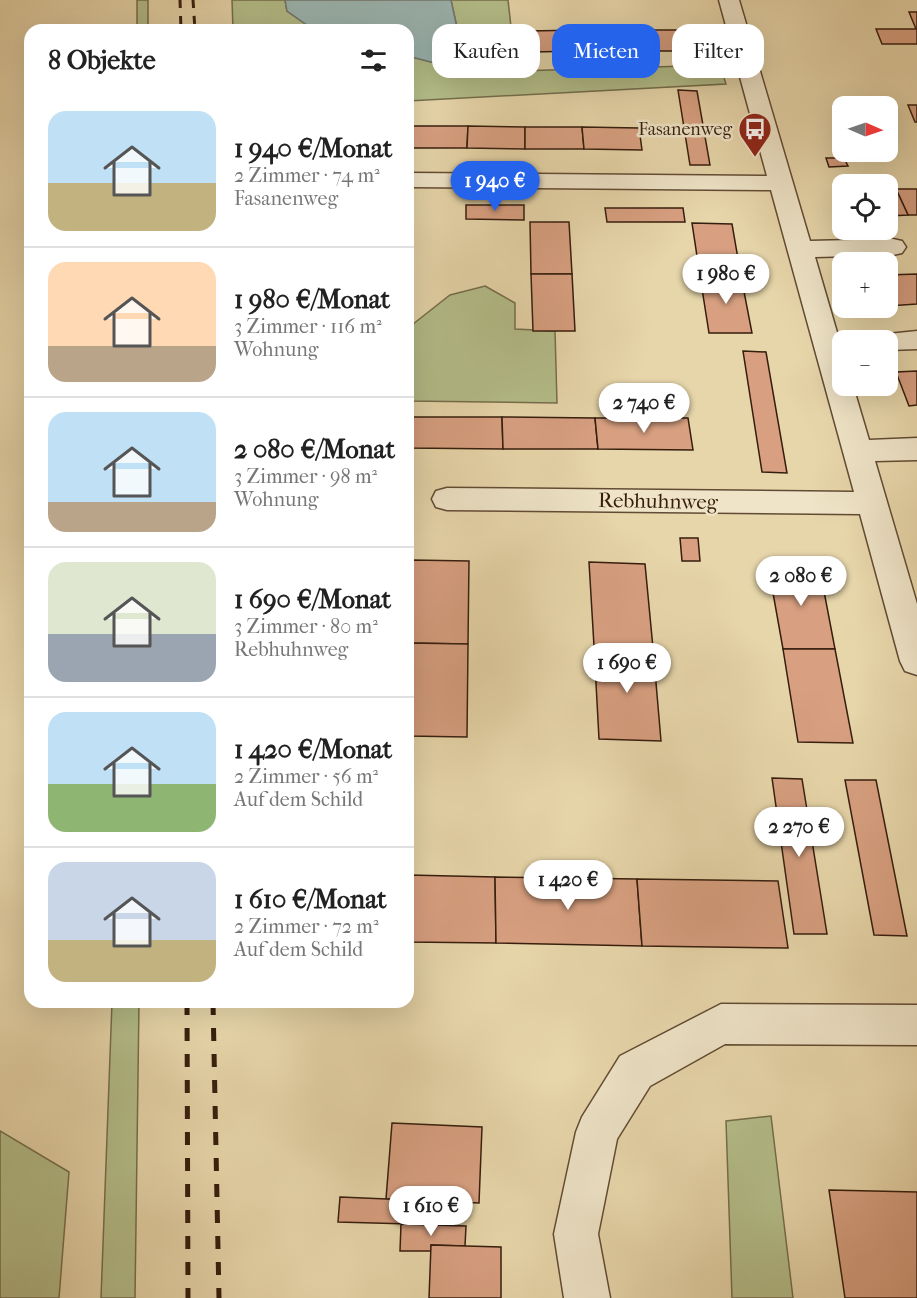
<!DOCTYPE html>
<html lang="de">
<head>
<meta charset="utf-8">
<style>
	body { margin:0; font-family:"IM FELL French Canon",serif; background:#f2f2f2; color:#222; height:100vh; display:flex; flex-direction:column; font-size:22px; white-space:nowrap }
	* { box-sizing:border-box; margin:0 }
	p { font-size:20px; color:#767676 }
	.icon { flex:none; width:33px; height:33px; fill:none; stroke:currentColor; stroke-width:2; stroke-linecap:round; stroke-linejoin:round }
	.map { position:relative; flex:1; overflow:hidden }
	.details { position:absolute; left:24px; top:24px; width:390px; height:984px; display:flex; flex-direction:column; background:#fff; border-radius:18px; box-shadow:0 6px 24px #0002 }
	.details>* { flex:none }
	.banner { position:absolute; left:432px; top:24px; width:394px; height:54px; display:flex; gap:12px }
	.needle { width:39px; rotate:92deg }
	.controls { position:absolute; left:832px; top:96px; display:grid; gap:12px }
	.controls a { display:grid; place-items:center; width:66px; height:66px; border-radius:12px; background:#fff; box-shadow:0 6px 24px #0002; font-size:30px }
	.price { position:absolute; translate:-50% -51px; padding:0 14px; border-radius:21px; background:#fff; color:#222; font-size:20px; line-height:39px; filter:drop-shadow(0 2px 3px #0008) }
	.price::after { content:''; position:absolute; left:50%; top:36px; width:18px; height:14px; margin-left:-9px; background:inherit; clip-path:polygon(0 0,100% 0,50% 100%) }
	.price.selected { background:#2563eb; color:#fff }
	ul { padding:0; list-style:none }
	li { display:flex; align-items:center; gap:18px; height:150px; padding:0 24px }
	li+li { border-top:2px solid #e0e0e0 }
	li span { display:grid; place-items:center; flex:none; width:168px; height:120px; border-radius:18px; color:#555 }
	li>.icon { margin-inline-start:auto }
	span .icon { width:72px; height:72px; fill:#fffc; stroke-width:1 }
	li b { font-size:26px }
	h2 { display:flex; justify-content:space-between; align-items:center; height:72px; padding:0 24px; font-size:26px }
	.pill { padding:0 21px; border-radius:18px; background:#fff; box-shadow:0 6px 24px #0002; font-size:21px; line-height:54px }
	.pill.selected { background:#2563eb; color:#fff }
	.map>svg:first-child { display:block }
	.green { fill:#b4be8a; stroke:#756e4c; stroke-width:1.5 }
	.water { fill:#9bb7b4; stroke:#737971; stroke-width:1.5 }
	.building { fill:#d8a081; stroke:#361d0d; stroke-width:1.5 }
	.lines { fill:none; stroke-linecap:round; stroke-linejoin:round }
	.minor-casing { stroke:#624b34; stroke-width:3 }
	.minor { fill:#efe4c8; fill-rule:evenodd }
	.rail-far1 { stroke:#361d0d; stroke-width:3; stroke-dasharray:8 8; stroke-linecap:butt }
	.rail { stroke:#361d0d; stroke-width:5; stroke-dasharray:13 13; stroke-linecap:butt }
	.labels { text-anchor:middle; stroke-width:5; stroke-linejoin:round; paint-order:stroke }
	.far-poi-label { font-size:18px; fill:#361d0d; stroke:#efe4c8; text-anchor:end }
	.street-label { font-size:21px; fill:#361d0d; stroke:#efe4c8 }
</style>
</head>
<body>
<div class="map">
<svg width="917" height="1298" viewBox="0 0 917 1298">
	<rect width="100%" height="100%" fill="#e7d6aa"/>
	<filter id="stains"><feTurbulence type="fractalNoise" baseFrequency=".00333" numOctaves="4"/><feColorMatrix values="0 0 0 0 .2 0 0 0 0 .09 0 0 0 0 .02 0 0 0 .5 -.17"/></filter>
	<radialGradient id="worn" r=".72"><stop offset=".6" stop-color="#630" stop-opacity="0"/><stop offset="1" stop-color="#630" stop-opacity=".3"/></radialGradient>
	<g class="green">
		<rect x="137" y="0" width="11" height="30"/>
		<polygon points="232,0 285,0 287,11 314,30 233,30"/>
		<polygon points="451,0 508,0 516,71 720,65 726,84 408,101 408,56 446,66 468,50 457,27"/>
		<polygon points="485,286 515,303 515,329 555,331 557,403 408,401 408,328 450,295"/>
		<polygon points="112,1002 139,1002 135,1298 101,1298"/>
		<polygon points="771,1116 793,1298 732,1298 726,1121"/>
		<polygon points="0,1131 69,1172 59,1298 0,1298"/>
	</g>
	<polygon class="water" points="285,0 451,0 457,28 468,50 465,63 446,66 408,56 408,30 314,30 287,11"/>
	<g class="building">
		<polygon points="909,12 917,12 917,44 882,44 876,29 916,29"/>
		<polygon points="582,30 634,30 638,51 585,51"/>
		<polygon points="582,30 585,51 531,52 529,31"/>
		<polygon points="634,30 687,30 692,51 638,51"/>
		<polygon points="678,90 697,91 710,165 690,165"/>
		<polygon points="908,105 917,105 917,122 915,122"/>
		<polygon points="888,122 890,122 897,142 888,142"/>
		<polygon points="411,126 468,126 467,148 409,148"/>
		<polygon points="468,126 525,127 525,149 467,148"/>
		<polygon points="525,127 582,127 584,149 525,149"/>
		<polygon points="582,127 639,128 642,150 584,149"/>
		<polygon points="826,158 844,158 848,166 829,167"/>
		<polygon points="896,189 917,189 917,215 908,215"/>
		<polygon points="896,189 908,215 888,216 888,190"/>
		<polygon points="466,205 524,205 524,220 466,219"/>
		<polygon points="605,208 683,208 685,222 607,222"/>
		<polygon points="530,222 569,222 572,274 531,274"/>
		<polygon points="692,223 732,224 741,276 700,276"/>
		<polygon points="531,274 572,274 575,331 533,331"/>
		<polygon points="917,274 917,304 888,306 888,275"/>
		<polygon points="700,276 741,276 752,333 709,333"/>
		<polygon points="743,351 766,352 787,473 762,472"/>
		<polygon points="917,371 917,405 909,406 896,372"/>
		<polygon points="409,417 502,417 503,449 408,448"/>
		<polygon points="502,417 595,418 598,449 503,449"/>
		<polygon points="595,418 688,418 693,450 598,449"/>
		<polygon points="680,538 698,538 700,561 682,561"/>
		<polygon points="412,560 469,561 468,644 408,643"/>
		<polygon points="589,562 645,564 653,648 594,646"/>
		<polygon points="768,565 819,565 835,649 783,649"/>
		<polygon points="408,643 468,644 467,737 408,736"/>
		<polygon points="594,646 653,648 661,741 599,739"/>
		<polygon points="783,649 835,649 853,743 798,742"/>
		<polygon points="772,778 802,779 827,934 794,934"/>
		<polygon points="845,780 876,780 907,936 874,935"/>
		<polygon points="408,875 495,877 496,943 408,942"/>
		<polygon points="495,877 637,879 642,946 496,943"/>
		<polygon points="637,879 778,881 788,948 642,946"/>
		<polygon points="392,1123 482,1127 479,1203 386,1199"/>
		<polygon points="829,1190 917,1192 917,1298 845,1298"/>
		<polygon points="340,1197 410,1200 409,1224 338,1222"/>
		<polygon points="401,1224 466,1226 465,1246 431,1245 431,1251 400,1251"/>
		<polygon points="431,1245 501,1247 501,1298 429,1298"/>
	</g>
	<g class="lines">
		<g class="minor-casing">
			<g id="minor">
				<polygon points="719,0 739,0 810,241 893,239 902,241 906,247 902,253 893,255 815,257 843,353 843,386 853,386 869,440 917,438 917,460 875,461 917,604 917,675 905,671 900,661 860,514 447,510 436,507 432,499 436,491 447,488 854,492 771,190 408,187 408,173 767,176"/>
				<polygon points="917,331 917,349 888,350 888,340 875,340 878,335"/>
				<polygon points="721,1004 917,1005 917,1045 725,1044 650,1086 617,1139 598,1234 610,1298 564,1298 554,1234 576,1132 582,1117 620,1056"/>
			</g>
		</g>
		<use href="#minor" class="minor"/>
		<g class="rail-far1">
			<polyline points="180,0 181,30"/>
			<polyline points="193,0 195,30"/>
		</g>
		<g class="rail">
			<polyline points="187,1002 188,1298"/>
			<polyline points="213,1002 219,1298"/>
		</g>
	</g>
	<defs>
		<g id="bus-pin" transform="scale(1.725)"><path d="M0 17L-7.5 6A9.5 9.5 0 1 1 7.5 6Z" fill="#8f2418" stroke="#efe4c8"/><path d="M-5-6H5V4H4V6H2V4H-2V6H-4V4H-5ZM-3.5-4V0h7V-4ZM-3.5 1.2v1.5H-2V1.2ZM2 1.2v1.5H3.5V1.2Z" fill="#fff"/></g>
	</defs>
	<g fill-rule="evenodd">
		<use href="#bus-pin" x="755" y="129"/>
	</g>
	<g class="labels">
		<g class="far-poi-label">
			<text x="732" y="135">Fasanenweg</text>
		</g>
		<g class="street-label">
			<text transform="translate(658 501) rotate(1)" y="7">Rebhuhnweg</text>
		</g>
	</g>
	<rect width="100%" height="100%" filter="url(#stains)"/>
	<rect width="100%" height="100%" fill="url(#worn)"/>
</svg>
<div class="controls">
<a><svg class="needle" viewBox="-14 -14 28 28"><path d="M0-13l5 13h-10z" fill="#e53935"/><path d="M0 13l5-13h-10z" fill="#767676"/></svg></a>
<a><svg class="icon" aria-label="locate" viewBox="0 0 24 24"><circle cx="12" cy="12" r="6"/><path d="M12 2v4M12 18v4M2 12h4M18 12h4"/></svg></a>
<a>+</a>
<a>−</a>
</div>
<b class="price selected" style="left:495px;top:212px">1 940 €</b>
<b class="price" style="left:726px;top:305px">1 980 €</b>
<b class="price" style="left:644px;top:434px">2 740 €</b>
<b class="price" style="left:801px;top:607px">2 080 €</b>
<b class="price" style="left:627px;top:694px">1 690 €</b>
<b class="price" style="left:799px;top:858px">2 270 €</b>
<b class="price" style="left:568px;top:911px">1 420 €</b>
<b class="price" style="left:431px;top:1237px">1 610 €</b>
<div class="banner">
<a class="pill">Kaufen</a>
<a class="pill selected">Mieten</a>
<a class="pill">Filter</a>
</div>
<section class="details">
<h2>8 Objekte<svg class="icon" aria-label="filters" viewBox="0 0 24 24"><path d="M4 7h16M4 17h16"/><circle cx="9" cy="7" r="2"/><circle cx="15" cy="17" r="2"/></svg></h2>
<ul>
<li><span style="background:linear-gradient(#bfe0f5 60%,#c2b280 0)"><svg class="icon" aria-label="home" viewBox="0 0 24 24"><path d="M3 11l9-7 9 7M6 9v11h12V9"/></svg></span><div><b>1 940 €/Monat</b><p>2 Zimmer · 74 m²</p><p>Fasanenweg</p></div></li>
<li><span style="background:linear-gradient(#ffd9b3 70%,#b9a48a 0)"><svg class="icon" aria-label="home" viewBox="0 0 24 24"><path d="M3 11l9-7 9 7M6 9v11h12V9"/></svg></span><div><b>1 980 €/Monat</b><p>3 Zimmer · 116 m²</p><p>Wohnung</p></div></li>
<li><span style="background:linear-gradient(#bfe0f5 75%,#b9a48a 0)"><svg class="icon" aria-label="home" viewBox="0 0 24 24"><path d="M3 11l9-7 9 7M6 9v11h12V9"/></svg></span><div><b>2 080 €/Monat</b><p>3 Zimmer · 98 m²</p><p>Wohnung</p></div></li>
<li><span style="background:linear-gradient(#dfe7d0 60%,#9aa5b1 0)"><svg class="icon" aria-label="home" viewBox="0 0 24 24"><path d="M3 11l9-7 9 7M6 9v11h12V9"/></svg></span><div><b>1 690 €/Monat</b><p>3 Zimmer · 80 m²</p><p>Rebhuhnweg</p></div></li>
<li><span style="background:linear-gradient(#bfe0f5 60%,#8fb573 0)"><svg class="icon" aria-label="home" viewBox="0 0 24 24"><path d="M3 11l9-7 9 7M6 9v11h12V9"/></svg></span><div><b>1 420 €/Monat</b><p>2 Zimmer · 56 m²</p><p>Auf dem Schild</p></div></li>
<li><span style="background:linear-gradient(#c9d6e8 65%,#c2b280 0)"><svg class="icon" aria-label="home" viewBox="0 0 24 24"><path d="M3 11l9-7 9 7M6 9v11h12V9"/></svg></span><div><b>1 610 €/Monat</b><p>2 Zimmer · 72 m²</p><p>Auf dem Schild</p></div></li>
</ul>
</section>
</div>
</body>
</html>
